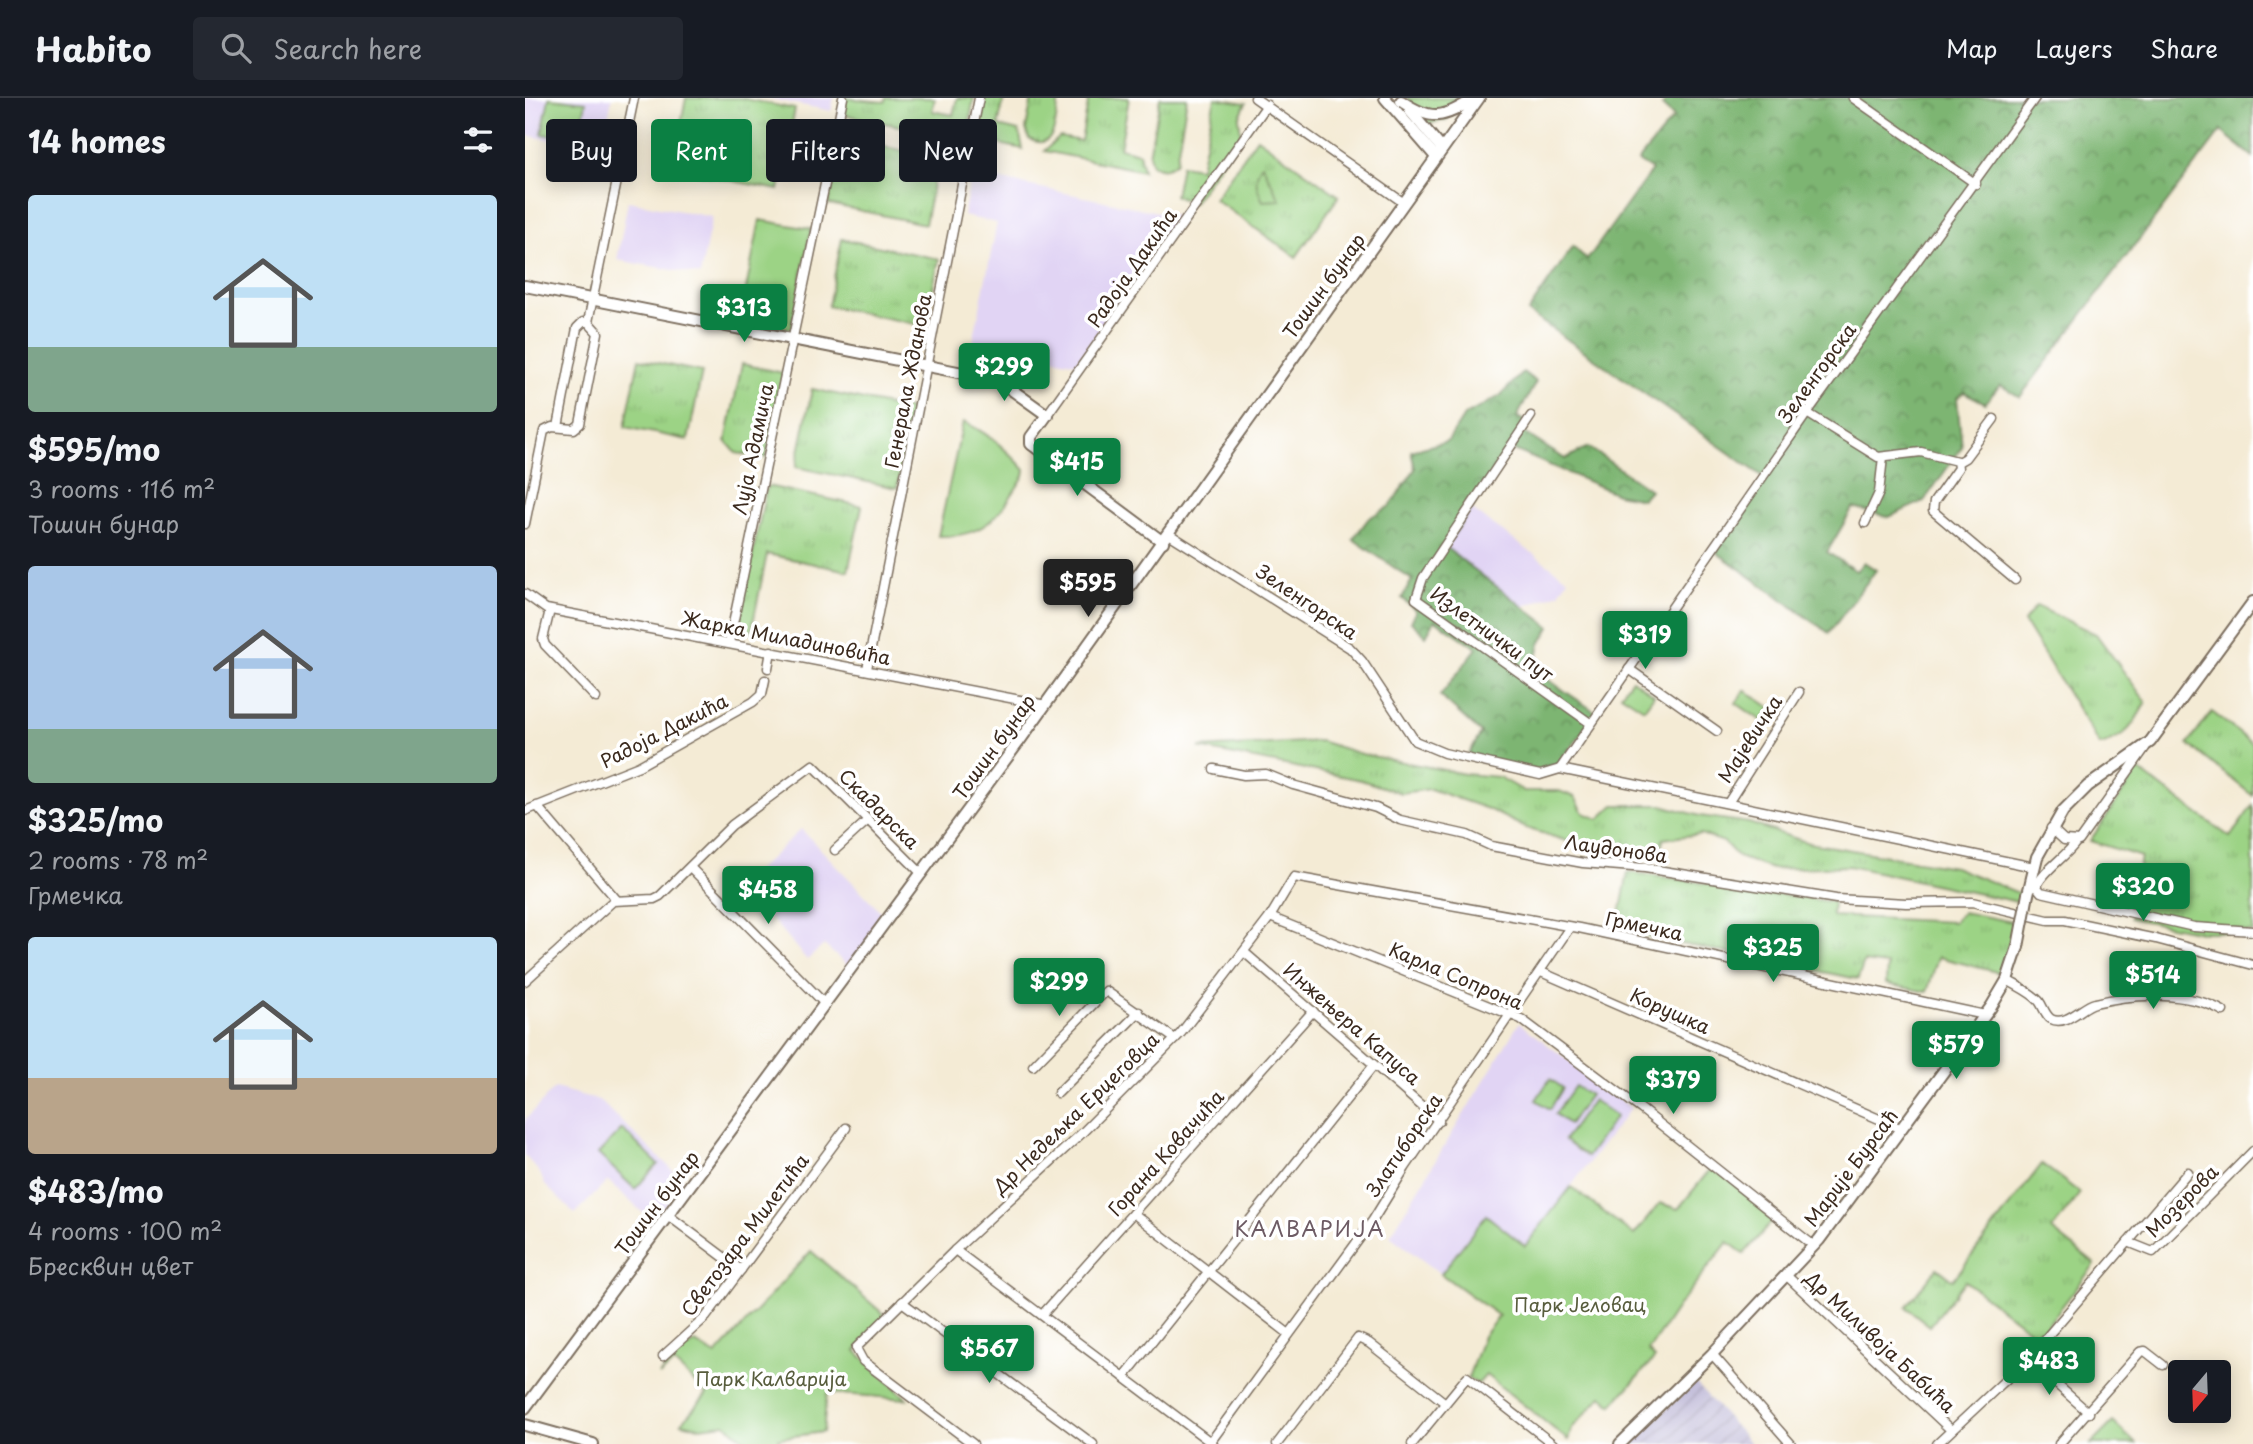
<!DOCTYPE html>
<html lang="en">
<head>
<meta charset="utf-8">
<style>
	body { margin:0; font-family:"Playpen Sans",sans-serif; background:#242831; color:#f1f3f6; height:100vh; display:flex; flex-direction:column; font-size:26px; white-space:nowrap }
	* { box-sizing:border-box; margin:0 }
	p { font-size:23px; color:#9ea1a6 }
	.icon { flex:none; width:38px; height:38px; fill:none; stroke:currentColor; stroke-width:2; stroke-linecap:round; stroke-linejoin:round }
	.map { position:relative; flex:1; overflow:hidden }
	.sheet { display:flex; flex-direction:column; background:#171b24; width:525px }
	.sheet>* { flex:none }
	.hud { position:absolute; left:21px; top:21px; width:665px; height:63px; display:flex; gap:14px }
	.needle { width:46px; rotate:199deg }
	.controls { position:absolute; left:1643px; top:1262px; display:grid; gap:14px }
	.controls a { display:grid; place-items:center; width:63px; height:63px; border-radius:7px; background:#171b24; box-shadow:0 4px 18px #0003; font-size:35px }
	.price { position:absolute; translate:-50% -60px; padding:0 16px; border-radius:7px; background:#0b8043; color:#fff; font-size:23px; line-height:46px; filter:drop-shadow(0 2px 4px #0008) }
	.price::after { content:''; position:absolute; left:50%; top:42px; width:21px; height:16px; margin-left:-10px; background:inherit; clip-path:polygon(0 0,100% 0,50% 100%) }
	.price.selected { background:#222; color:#fff }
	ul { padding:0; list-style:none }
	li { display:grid; align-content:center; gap:14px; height:371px; padding:0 28px }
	li span { display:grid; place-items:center; height:217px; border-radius:7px; color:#555 }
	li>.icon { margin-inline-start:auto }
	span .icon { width:126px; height:126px; fill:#fffc; stroke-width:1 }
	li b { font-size:30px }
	h2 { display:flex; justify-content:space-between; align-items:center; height:84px; padding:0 28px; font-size:30px }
	.chip { padding:0 24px; border-radius:7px; background:#171b24; box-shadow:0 4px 18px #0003; font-size:24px; line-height:63px }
	.chip.selected { background:#0b8043; color:#fff }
	header { display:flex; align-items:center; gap:42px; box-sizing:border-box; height:98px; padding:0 35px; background:#171b24; border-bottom:2px solid #363941 }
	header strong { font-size:33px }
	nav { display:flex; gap:38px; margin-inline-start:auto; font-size:24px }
	.search { width:490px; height:63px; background:#242831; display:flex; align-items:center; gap:18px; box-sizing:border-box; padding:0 24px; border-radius:7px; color:#9ea1a6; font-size:26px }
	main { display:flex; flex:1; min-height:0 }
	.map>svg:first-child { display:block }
	.built { fill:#e1d4f4 }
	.industrial { fill:url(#industrial-furrows) }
	.grass { fill:url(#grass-tufts); stroke:#6c7e52; stroke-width:2 }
	.forest { fill:url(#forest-crowns); stroke:#5c7048; stroke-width:2 }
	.park { fill:#9cd385; stroke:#6c7e52; stroke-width:2 }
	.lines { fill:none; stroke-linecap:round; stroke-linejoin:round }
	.street-casing { stroke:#7c6e5e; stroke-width:11 }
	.secondary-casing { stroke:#7c6e5e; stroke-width:14 }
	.street { stroke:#fff; stroke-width:8 }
	.secondary { stroke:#fff; stroke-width:10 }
	.secondary-bridge-casing { stroke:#7c6e5e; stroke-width:14; stroke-linecap:butt }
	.secondary-bridge { stroke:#fff; stroke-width:10 }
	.labels { text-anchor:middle; stroke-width:7; stroke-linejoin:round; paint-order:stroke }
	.street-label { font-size:19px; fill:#3b2a1e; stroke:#fff }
	.park-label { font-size:19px; fill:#585d3d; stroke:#fff }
	.neighbourhood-label { font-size:21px; letter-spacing:2px; fill:#6d5b64; stroke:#fff }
</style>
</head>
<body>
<header>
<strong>Habito</strong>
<div class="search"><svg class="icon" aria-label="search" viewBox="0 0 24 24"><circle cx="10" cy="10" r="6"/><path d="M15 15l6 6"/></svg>Search here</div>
<nav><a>Map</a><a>Layers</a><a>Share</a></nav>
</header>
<main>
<section class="sheet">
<h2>14 homes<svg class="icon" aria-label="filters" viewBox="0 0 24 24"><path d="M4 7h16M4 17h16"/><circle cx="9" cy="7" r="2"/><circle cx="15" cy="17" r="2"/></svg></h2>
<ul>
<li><span style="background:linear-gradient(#bfe0f5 70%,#7fa58c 0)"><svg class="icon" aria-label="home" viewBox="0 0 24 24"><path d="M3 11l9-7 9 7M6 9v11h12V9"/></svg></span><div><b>$595/mo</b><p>3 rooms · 116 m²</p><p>Тошин бунар</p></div></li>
<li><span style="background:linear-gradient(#a9c7e8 75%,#7fa58c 0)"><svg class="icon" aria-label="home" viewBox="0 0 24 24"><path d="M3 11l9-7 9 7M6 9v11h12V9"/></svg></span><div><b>$325/mo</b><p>2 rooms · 78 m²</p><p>Грмечка</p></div></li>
<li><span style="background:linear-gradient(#bfe0f5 65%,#b9a48a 0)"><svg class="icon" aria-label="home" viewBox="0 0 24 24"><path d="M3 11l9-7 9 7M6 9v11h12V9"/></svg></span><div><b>$483/mo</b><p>4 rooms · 100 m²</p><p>Бресквин цвет</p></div></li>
</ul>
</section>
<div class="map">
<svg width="1728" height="1346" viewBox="0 0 1728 1346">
	<defs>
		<pattern id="industrial-furrows" width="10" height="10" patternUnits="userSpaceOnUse" patternTransform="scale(1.75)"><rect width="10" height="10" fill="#c5c0db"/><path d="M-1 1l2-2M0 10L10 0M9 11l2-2" fill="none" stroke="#aaa5bc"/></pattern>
		<pattern id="grass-tufts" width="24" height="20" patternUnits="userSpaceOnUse" patternTransform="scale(1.75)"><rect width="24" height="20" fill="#9cd385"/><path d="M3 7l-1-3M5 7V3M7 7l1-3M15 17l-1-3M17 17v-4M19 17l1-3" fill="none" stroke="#87b572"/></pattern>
		<pattern id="forest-crowns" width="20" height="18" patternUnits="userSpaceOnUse" patternTransform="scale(1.75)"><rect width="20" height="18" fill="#7db572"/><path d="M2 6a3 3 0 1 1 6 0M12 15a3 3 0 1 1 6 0" fill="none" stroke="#68935d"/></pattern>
	</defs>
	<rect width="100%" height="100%" fill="#fff"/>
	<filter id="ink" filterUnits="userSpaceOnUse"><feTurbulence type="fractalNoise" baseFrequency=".0143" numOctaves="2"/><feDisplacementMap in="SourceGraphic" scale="14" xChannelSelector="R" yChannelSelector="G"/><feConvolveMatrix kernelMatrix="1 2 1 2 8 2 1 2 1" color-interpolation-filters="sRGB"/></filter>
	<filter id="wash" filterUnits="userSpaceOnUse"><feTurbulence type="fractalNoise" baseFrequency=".00686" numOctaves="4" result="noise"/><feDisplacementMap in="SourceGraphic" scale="28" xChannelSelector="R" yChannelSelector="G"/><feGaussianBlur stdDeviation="1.57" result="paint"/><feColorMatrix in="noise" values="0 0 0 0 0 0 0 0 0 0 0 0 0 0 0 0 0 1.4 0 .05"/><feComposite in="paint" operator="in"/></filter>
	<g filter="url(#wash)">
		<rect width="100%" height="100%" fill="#f4ebd5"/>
		<g class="built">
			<polygon points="0,0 87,0 77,52 0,37"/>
			<polygon points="241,0 309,0 306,13"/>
			<polygon points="447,76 652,118 552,265 448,244 472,125 438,118"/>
			<polygon points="103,103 187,119 175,177 92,162"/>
			<polygon points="946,411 1043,481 1034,495 999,508 919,449"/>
			<polygon points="276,731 361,819 324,869 299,847 282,862 217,787"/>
			<polygon points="994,925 1106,1010 1000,1148 961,1117 916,1176 865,1138"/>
			<polygon points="30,990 74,1002 159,1083 128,1124 83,1083 50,1116 20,1087 15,1075 0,1058 0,1022"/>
		</g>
		<polygon class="industrial" points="1170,1284 1226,1346 1104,1346"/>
		<g class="grass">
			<polygon points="161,0 215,0 270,11 254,92 147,71"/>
			<polygon points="319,0 360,4 361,0 410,0 407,13 428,17 432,0 449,0 441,42 316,16"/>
			<polygon points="457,0 479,0 473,28 494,33 498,51 449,41"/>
			<path d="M507,0H534C531,20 532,55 504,41L501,31Z"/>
			<polygon points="564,0 604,0 595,50 614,55 618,73 519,53 535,39 556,43"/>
			<path d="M635,0H662L651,64C642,72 637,72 627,67L624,57Z"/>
			<polygon points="690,0 721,5 714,20 716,36 668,105 650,98 656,67 675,70"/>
			<polygon points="882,0 937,0 921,22 902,26"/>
			<polygon points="317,40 413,60 400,126 303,106"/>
			<polygon points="732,40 814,98 771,159 689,101"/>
			<polygon points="317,141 414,161 400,228 303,208"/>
			<polygon points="114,261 177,274 163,342 100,329"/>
			<polygon points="217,266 258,275 241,360 211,355 201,343"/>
			<polygon points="287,291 387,312 372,390 271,369"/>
			<polygon points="242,388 337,408 323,473 242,456 226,535 212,531"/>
			<path d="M1511,508L1571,536L1621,604C1609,626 1601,641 1575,647L1499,524Z"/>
			<polygon points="1687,614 1728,646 1728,698 1663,646"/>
			<polygon points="795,643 836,656 940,676 974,679 999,693 1034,693 1050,699 1059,715 1074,721 1089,707 1137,707 1175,718 1224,725 1284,745 1429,769 1496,796 1493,804 1324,768 1247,771 1213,759 1199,744 1176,736 1138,741 1136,754 1070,752 1001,730 963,711 905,691 876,695 836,682 674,650"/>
			<polygon points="1613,672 1705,739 1728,707 1728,834 1676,834 1605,820 1616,759 1565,743"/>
			<polygon points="1103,774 1308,804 1307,818 1428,824 1438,814 1488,824 1479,876 1413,859 1402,894 1361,886 1362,867 1339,864 1333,881 1092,833"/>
			<polygon points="1517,1066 1555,1095 1527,1132 1570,1166 1513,1239 1440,1183 1405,1228 1381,1209 1412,1170 1428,1182"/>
			<polygon points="1588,1324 1611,1346 1566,1346"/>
		</g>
		<g class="forest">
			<polygon points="1143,0 1728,0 1728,59 1696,33 1495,299 1475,287 1460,305 1439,294 1432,300 1437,349 1399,403 1364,419 1328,410 1302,454 1331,473 1339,464 1351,472 1304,535 1191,454 1240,380 1003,214 1048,148 1062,162 1127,72 1113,63 1149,19 1137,8"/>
			<polygon points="998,274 1011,284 992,319 1003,325 998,334 1040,361 1063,349 1125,392 1117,401 1092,396 987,351 920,449 1025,529 1015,546 1009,572 1072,615 1027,675 953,663 944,656 956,635 915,598 952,550 910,522 901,538 886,524 891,513 877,500 887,482 828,441 844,420 865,408 890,371 886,353 923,343 939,318 975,298"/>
		</g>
		<g class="park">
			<polygon points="24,0 61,4 54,43 17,36"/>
			<path d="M737,66L755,102L738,103C731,89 728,80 737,66Z"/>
			<polygon points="235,122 286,131 266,231 215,221"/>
			<path d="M438,324C461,333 484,354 500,372L499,378C475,416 462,440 413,438Z"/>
			<polygon points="1107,581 1129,597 1119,611 1096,596"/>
			<polygon points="1220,592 1246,610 1237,623 1211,605"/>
			<polygon points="1025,981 1038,990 1025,1011 1011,1002"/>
			<polygon points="1050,988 1065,997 1044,1026 1030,1016"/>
			<polygon points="1068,1002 1091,1018 1062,1059 1039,1042"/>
			<polygon points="97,1031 133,1066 110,1091 73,1056"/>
			<polygon points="1188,1068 1252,1118 1219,1156 1203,1144 1153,1208 1123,1253 1130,1260 1087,1307 1077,1298 1047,1330 1043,1342 961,1277 953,1286 943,1280 958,1238 974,1218 916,1176 961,1117 1000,1148 1046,1089 1109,1137 1135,1105 1153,1111"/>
			<polygon points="286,1153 362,1219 331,1253 382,1301 302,1295 298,1334 254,1340 254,1346 225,1346 200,1326 174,1329 156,1325 182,1296 149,1265 134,1278 147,1257 170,1245 191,1257"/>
		</g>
	</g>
	<g filter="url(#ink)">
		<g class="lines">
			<g class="street-casing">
				<g id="street">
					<polyline points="730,0 879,105"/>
					<polyline points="1328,0 1451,86"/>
					<polyline points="63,224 109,0"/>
					<polyline points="1282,315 1353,359 1396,354 1432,363 1433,370 1409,404 1408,413 1490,482"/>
					<polyline points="522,317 742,7"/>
					<polyline points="1006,318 898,480 891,501 1065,625"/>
					<polyline points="33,329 52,230 58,224 63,224"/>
					<polyline points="1433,364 1440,360 1469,321"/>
					<polyline points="1340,425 1354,395 1358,359"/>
					<polyline points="0,426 19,333 27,329 49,331 55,326 73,235 63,224"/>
					<polyline points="644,436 825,550 837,563 890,643 919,655 1015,677 1035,671 1282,315 1510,0"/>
					<polyline points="0,496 21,511 521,607"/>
					<polyline points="25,512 18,541 20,547 71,600"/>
					<polyline points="204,545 318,0"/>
					<polyline points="243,570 246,553"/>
					<polyline points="342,571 454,0"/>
					<polyline points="1104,571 1192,633"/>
					<polyline points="689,671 719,677 741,676 768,687 851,710 875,722 942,737 966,748 1058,765 1120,770 1311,801 1381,805 1447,804 1523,822 1540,822 1631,841 1728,867"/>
					<polyline points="1035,671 1509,769"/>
					<polyline points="1203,705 1274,594"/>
					<polyline points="12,708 91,801"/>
					<polyline points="0,713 114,668 228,604 237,596 240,582"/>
					<polyline points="1526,730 1539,742 1554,743 1620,650"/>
					<path d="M1551,744C1542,758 1514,776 1512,789L1516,794L1669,829L1728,833"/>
					<polyline points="310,752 343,722"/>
					<polyline points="165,769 301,907"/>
					<polyline points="745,819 996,921 1116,1011 1289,1148"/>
					<polyline points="719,854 914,1023"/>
					<polyline points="1016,874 1377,1031"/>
					<path d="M1482,882C1492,888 1506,894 1514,903C1518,908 1520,917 1526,921C1541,929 1557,908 1570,905C1609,895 1662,893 1698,913"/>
					<polyline points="0,883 88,803 129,801 135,798 207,727 288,667 397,776"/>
					<polyline points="508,968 581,893 650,941"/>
					<polyline points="533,995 614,914"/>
					<polyline points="608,1115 764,1236"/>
					<polyline points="144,1118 216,1172"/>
					<polyline points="1603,1144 1628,1154 1728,1053"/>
					<polyline points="430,1152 688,1346"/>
					<polyline points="1262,1178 1426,1332"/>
					<polyline points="377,1204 568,1346"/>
					<polyline points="517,1217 788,913"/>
					<polyline points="1187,1256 1266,1346"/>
					<polyline points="138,1258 181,1219 321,1030"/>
					<polyline points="1503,1261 1564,1315"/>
					<polyline points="599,1279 849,967"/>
					<polyline points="448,1346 338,1263 331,1250 430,1152 557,1035 656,935 745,819 769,779 1054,830 1460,917"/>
					<polyline points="684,1346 848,1122 880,1070 1045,829"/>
					<polyline points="752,1346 833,1240 844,1245 919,1304"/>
					<polyline points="887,1346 942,1279 1028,1346"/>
					<polyline points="1412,1346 1503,1261 1663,1074"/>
					<polyline points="1534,1346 1615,1254 1620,1253 1638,1267"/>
				</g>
			</g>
			<g class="secondary-casing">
				<g id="secondary">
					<polyline points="860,0 911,59"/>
					<path d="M876,3C907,24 918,20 949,1"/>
					<polyline points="885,13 917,51"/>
					<polyline points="0,188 473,282 522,317 506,339 506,346 638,444"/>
					<polyline points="1503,796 1512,759 1538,713 1563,688 1625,644 1728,504"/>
					<polyline points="0,1310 495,642 954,0"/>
					<polyline points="0,1327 68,1346"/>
					<polyline points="1095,1346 1187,1256 1294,1142 1466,909 1482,882 1493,849"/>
				</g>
			</g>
			<use href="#street" class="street"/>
			<use href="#secondary" class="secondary"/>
			<g class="secondary-bridge-casing">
				<polyline id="secondary-bridge" points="1493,849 1503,796"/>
			</g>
			<use href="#secondary-bridge" class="secondary-bridge"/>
		</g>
	</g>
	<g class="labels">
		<g class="street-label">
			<text transform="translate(607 170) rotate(-55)" y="7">Радоја Дакића</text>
			<text transform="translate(799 188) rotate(-54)" y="7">Тошин бунар</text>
			<text transform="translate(1292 275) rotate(-54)" y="7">Зеленгорска</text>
			<text transform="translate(383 283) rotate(-79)" y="7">Генерала Жданова</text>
			<text transform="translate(228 351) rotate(-78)" y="7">Луја Адамича</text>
			<text transform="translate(782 504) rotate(34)" y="7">Зеленгорска</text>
			<text transform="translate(967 536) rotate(36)" y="7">Излетнички пут</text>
			<text transform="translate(261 540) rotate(11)" y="7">Жарка Миладиновића</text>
			<text transform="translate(139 633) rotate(-27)" y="7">Радоја Дакића</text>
			<text transform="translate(1225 641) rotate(-57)" y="7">Мајевичка</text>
			<text transform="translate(469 649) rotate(-54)" y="7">Тошин бунар</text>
			<text transform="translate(354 711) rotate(45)" y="7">Скадарска</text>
			<text transform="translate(1091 751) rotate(8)" y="7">Лаудонова</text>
			<text transform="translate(1119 828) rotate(12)" y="7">Грмечка</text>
			<text transform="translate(931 878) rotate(23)" y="7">Карла Сопрона</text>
			<text transform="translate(1145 913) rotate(24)" y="7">Корушка</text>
			<text transform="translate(827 926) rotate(41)" y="7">Инжењера Капуса</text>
			<text transform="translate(551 1015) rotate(-44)" y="7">Др Недељка Ерцеговца</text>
			<text transform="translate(879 1047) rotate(-56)" y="7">Златиборска</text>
			<text transform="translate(641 1055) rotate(-48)" y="7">Горана Ковачића</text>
			<text transform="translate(1326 1070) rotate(-53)" y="7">Марије Бурсаћ</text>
			<text transform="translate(1657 1103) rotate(-45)" y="7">Мозерова</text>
			<text transform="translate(132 1105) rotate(-53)" y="7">Тошин бунар</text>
			<text transform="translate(220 1137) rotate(-53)" y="7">Светозара Милетића</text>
			<text transform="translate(1355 1244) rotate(43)" y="7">Др Миливоја Бабића</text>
		</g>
		<g class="park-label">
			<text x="1055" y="1214">Парк Јеловац</text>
			<text x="246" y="1288">Парк Калварија</text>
		</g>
		<g class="neighbourhood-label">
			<text x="785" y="1139">КАЛВАРИЈА</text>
		</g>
	</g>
</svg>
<div class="controls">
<a><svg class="needle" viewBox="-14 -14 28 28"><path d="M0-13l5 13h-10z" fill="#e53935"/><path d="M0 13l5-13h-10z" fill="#9ea1a6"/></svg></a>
</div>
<b class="price" style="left:219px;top:246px">$313</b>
<b class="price" style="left:479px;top:305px">$299</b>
<b class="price" style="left:552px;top:400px">$415</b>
<b class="price selected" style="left:563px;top:521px">$595</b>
<b class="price" style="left:1120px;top:573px">$319</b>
<b class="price" style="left:1618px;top:825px">$320</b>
<b class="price" style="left:243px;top:828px">$458</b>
<b class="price" style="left:1248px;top:886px">$325</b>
<b class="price" style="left:1628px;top:913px">$514</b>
<b class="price" style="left:534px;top:920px">$299</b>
<b class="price" style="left:1431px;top:983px">$579</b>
<b class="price" style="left:1148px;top:1018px">$379</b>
<b class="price" style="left:464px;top:1287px">$567</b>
<b class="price" style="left:1524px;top:1299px">$483</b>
<div class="hud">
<a class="chip">Buy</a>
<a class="chip selected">Rent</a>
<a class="chip">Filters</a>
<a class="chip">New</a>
</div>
</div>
</main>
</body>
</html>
